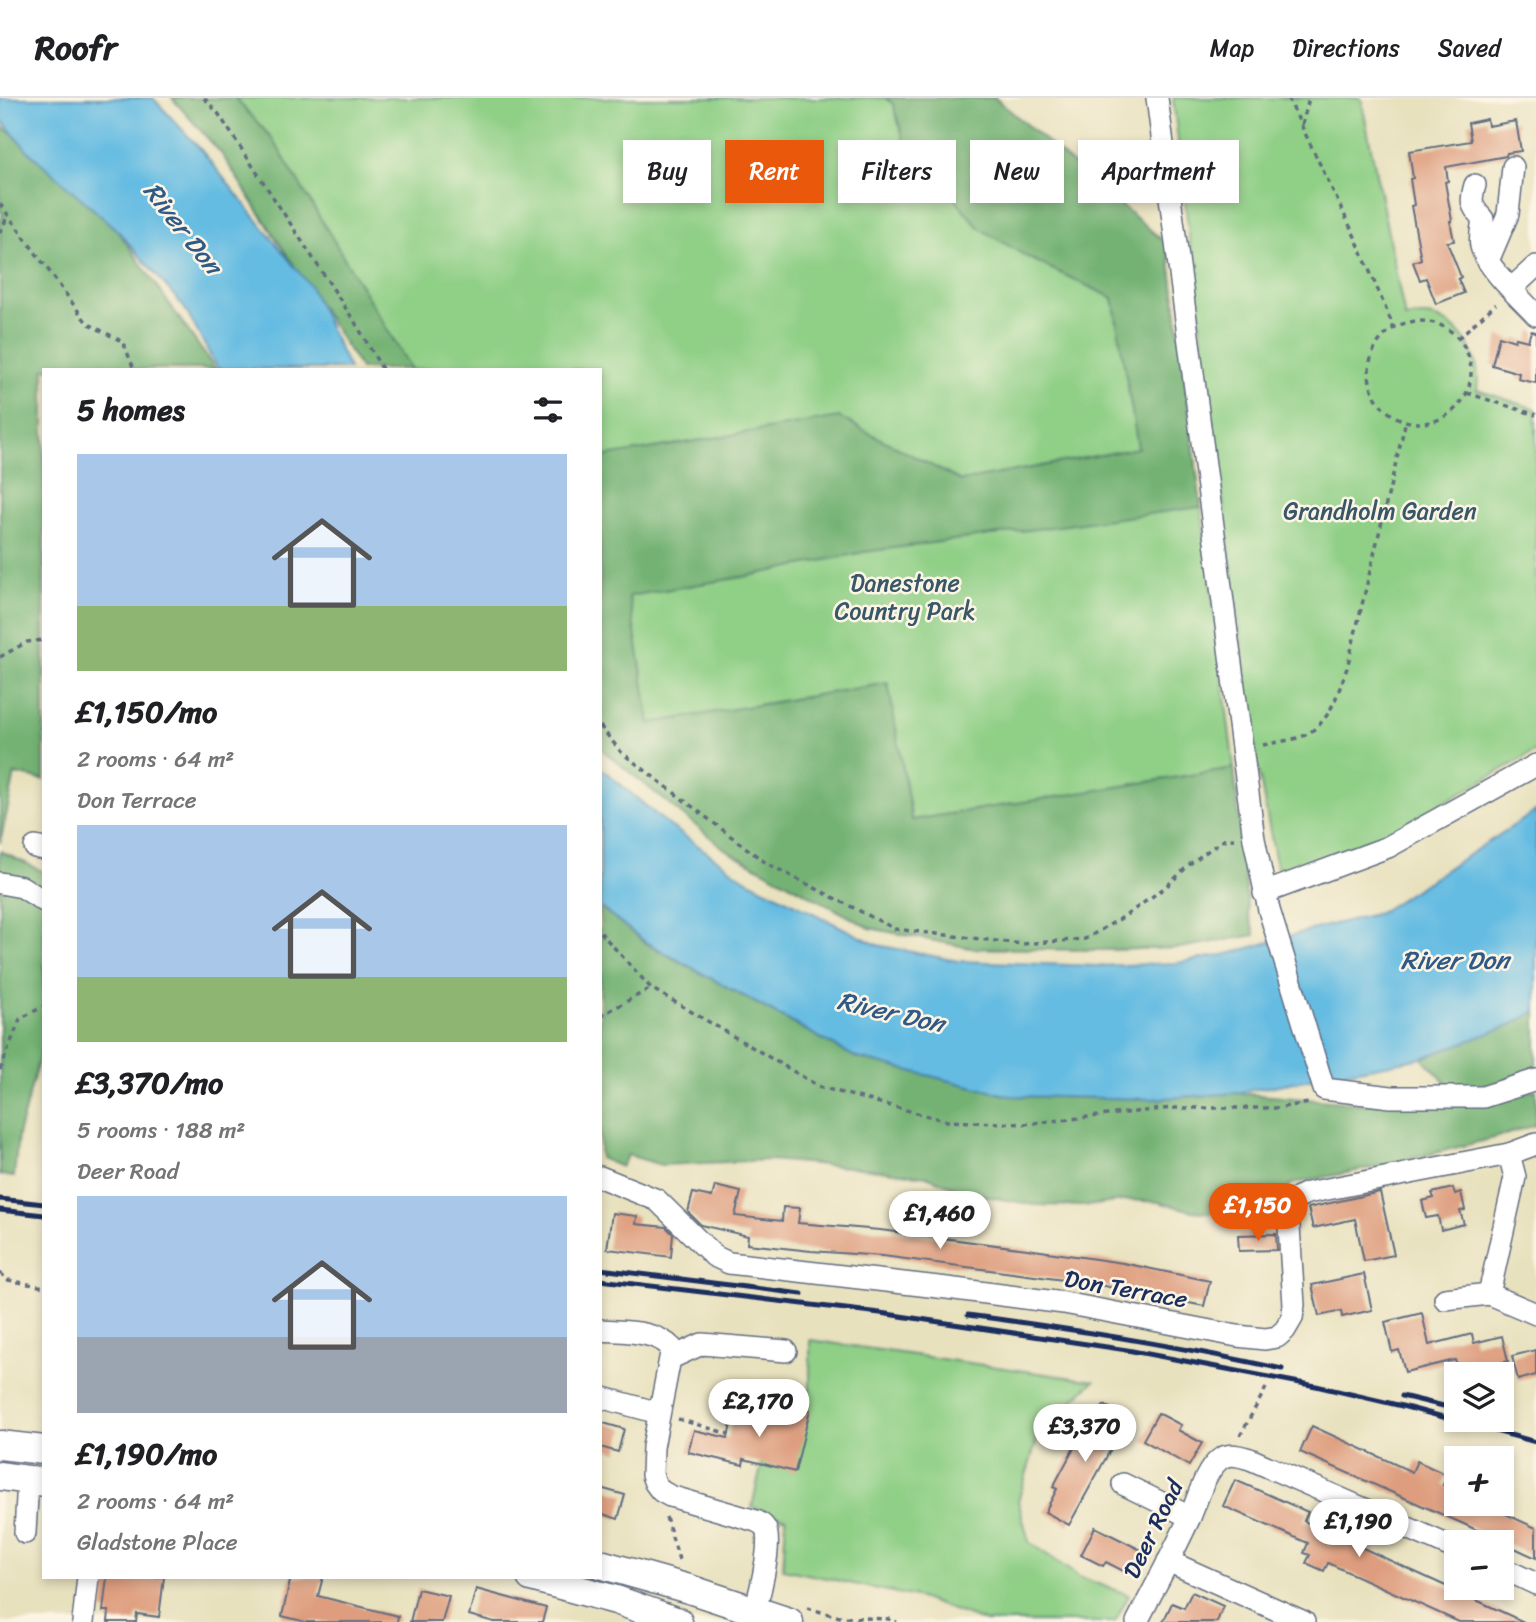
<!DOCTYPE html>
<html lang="en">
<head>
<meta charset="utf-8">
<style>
	body { margin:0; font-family:Sriracha,sans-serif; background:#f6f6f6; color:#202124; height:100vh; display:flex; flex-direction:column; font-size:26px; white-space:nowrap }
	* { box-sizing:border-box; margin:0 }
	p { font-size:23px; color:#757577 }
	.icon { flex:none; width:38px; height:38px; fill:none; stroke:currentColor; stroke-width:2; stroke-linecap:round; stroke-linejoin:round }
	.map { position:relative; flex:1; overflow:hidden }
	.panel { position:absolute; left:42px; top:270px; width:560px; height:1211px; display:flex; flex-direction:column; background:#fff; border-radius:0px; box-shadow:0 4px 10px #0003 }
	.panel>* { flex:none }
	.guide { position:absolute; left:623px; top:42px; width:665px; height:63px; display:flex; gap:14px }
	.fabs { position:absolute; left:1444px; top:1264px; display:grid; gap:14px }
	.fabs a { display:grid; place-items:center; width:70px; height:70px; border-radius:0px; background:#fff; box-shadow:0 4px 10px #0003; font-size:35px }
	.price { position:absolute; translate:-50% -60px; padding:0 16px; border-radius:24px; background:#fff; color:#222; font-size:23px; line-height:46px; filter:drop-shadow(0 2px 4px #0008) }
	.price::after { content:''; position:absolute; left:50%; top:42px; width:21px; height:16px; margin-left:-10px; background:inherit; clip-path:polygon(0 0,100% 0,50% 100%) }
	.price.on { background:#ea580c; color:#fff }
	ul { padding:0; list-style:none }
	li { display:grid; align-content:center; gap:14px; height:371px; padding:0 35px }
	li span { display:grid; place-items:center; height:217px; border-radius:0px; color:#555 }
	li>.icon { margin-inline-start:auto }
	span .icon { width:126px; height:126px; fill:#fffc; stroke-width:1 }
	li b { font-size:30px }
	h2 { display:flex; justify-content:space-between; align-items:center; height:84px; padding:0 35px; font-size:30px }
	.tag { padding:0 24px; border-radius:0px; background:#fff; box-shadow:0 4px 10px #0003; font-size:24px; line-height:63px }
	.tag.on { background:#ea580c; color:#fff }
	header { display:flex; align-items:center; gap:42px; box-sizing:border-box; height:98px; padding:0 35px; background:#fff; border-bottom:2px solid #e0e0e0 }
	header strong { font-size:33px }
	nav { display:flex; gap:38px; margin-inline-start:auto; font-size:24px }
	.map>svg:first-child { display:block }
	.green { fill:#8fcf86; stroke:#557f72; stroke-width:2 }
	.forest { fill:#73b273; stroke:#477068; stroke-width:2 }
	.water { fill:#65bce2; stroke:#4076a0; stroke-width:2 }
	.building { fill:#de9d7e }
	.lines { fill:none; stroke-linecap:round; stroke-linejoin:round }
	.minor-casing { stroke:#636d80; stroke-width:24 }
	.major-casing { stroke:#636d80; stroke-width:31 }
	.path { stroke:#636d80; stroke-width:3.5; stroke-dasharray:5 5; stroke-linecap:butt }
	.minor { stroke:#fff; stroke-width:21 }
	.major { stroke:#fff; stroke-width:28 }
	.rail { stroke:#1b2f5e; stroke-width:5 }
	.labels { text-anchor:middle; stroke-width:5; stroke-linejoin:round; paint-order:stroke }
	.park-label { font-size:24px; fill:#385768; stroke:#fcf5e5 }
	.street-label { font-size:24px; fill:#1b2f5e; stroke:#fcf5e5 }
	.water-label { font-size:26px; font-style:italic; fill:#315986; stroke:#fcf5e5 }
</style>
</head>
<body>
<header>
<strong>Roofr</strong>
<nav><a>Map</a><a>Directions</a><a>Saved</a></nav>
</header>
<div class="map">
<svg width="1536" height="1524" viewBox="0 0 1536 1524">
	<rect width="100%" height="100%" fill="#fcf5e5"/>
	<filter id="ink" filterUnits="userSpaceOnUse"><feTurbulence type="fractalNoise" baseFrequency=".0143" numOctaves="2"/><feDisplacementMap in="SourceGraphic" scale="14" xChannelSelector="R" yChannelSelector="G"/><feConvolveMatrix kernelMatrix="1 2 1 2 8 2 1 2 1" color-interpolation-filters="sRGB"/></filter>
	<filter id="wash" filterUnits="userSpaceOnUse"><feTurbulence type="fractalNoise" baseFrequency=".00686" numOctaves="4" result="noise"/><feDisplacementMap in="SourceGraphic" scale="28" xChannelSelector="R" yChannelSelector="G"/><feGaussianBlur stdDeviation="1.57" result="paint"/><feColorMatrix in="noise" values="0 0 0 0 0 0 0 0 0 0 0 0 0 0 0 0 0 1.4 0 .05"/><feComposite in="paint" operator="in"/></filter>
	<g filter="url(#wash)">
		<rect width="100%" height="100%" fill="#e8e1be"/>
		<g class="green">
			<polygon points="172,0 995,0 1168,147 1234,670 1248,815 1255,837 1179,850 1105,852 971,850 870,830 726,751 600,650 600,271 361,271 221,55"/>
			<path d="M1173,0H1361L1405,220C1414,218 1423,217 1432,219C1454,223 1474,249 1477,270C1478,277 1478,285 1477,292L1536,311V653L1388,735L1278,775L1256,660L1189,137Z"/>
			<polygon points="810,1242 1094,1283 1040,1332 1018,1403 1029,1444 1079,1479 1129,1497 1115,1524 986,1524 920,1500 783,1471 786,1420 752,1409 779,1290 810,1293"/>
		</g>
		<g class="forest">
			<polygon points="172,0 235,0 272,40 411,271 361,271 221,55"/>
			<polygon points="885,0 995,0 1168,147 1201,409 864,454 748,478 629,498 650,625 888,585 912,722 1234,670 1248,815 1255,837 1179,850 1105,852 971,850 870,830 726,752 600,650 600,359 839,319 961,383 1138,350 1113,200 1031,161 979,130 938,81 905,46 893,6"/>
			<polygon points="0,28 13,36 30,55 118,133 215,271 44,271 44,682 15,676 0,745 0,123 3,117 0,111"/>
			<polygon points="0,753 44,774 44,952 41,953 18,1037 14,1079 0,1077"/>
			<polygon points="600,809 647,846 855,959 1010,998 1152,1001 1236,995 1364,1006 1536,992 1536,1027 1498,1039 1391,1066 1291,1086 1275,1111 1225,1116 1192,1113 1158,1104 1129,1102 1088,1108 1034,1107 968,1095 926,1078 870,1071 770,1062 661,1067 628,1057 621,1069 600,1060"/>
			<polygon points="1536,913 1536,971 1489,990 1450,989 1422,960 1511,927"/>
		</g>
		<g class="water">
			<polygon points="0,0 153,0 202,53 310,188 349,271 218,271 184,209 118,133 30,55 0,21"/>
			<polygon points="600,669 666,725 745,781 877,847 958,863 1098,868 1177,865 1228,856 1322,829 1379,815 1536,713 1536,913 1511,927 1422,960 1236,995 1152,1001 1010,998 855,959 647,845 600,809"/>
		</g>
		<g id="blocks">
			<g class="building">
				<polygon points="1487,21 1488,28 1516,23 1521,53 1507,55 1506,58 1446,69 1448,83 1445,84 1452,123 1450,123 1454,143 1447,144 1461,179 1458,181 1464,195 1436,206 1426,180 1420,182 1413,164 1421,161 1411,108 1414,107 1410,81 1413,80 1409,53 1471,43 1468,25"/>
				<polygon points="1531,233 1536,234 1536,285 1518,281 1519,275 1492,267 1499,238 1515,243 1516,240 1528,243"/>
				<polygon points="715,1088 741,1094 735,1118 782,1123 783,1109 800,1110 798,1125 880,1132 1027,1151 1123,1165 1210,1183 1204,1208 1099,1187 1020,1176 883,1158 811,1153 747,1146 748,1138 701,1127 688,1114 693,1095 712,1099"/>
				<polygon points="1453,1090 1455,1096 1461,1094 1465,1112 1460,1113 1464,1126 1441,1132 1438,1118 1426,1120 1422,1103 1434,1100 1432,1095"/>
				<polygon points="1380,1094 1394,1157 1364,1163 1355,1121 1313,1130 1308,1110"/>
				<polygon points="612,1115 637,1118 636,1126 666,1129 673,1136 671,1159 607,1151"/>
				<polygon points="1276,1136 1277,1152 1239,1153 1238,1137"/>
				<polygon points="1364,1176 1372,1212 1342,1219 1341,1213 1319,1218 1312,1187"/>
				<polygon points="1422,1215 1429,1247 1472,1236 1474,1245 1502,1238 1508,1263 1486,1269 1485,1265 1458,1271 1455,1262 1405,1274 1399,1252 1392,1254 1385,1224"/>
				<polygon points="1536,1252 1536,1277 1518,1282 1512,1258"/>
				<polygon points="778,1304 810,1312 795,1374 744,1361 743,1367 688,1354 694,1332 728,1340 732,1321 754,1327 757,1315 763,1316 764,1309 776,1312"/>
				<polygon points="1104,1307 1128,1320 1069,1427 1045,1414 1057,1391 1053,1389 1074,1350 1086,1328 1091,1330"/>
				<polygon points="1158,1315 1181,1327 1178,1332 1202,1345 1189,1368 1143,1342"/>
				<polygon points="600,1324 624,1331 618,1354 600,1349"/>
				<polygon points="1312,1328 1412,1374 1417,1363 1447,1377 1443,1387 1456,1393 1456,1405 1482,1405 1536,1430 1536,1460 1466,1427 1300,1354"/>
				<polygon points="1235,1382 1308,1414 1304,1423 1524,1524 1459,1524 1328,1465 1324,1473 1306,1465 1310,1457 1304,1455 1308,1445 1223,1408"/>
				<polygon points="600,1390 625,1397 618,1421 600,1415"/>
				<polygon points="1095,1429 1143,1453 1131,1477 1106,1464 1103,1468 1081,1457"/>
				<polygon points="107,1479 164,1479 159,1519 137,1516 136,1524 108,1524 109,1513 103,1513"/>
				<polygon points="291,1479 323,1479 318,1498 398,1518 397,1524 306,1524 282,1518"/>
				<polygon points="418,1491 449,1498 442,1524 410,1524"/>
				<polygon points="476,1491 546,1510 542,1524 494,1524 469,1517"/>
				<polygon points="1192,1494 1223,1508 1217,1524 1163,1524 1172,1505 1184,1510"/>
			</g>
		</g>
	</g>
	<g filter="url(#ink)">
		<use href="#blocks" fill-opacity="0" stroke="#636d80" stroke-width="2"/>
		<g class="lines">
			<g class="minor-casing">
				<g id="minor">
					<polyline points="1157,0 1254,741 1269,812 1324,991 1391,999 1483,999 1536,982"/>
					<path d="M1475,87C1470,104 1471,108 1483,121C1482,130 1479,139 1481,148C1486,169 1521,201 1536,217"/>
					<polyline points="1488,163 1508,116 1513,69"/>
					<polyline points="1512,190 1536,168"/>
					<polyline points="35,749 44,751"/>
					<polyline points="0,785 22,789 44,803"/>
					<polyline points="1264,795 1388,749 1536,667"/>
					<polyline points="1509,1056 1515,1079 1489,1196 1536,1216"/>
					<path d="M600,1079L657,1102L714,1158L729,1165L947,1190L1064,1205L1237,1238L1265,1241L1277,1239L1285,1232L1292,1220L1294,1207L1288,1113C1291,1103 1297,1099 1307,1095L1509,1056L1536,1046"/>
					<polyline points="1445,1201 1489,1196"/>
					<path d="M600,1232C624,1234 655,1232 672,1250L653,1349L652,1377L655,1385L661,1393L670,1398L756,1423C760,1425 763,1426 765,1430C774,1444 757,1508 751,1524"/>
					<polyline points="671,1260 702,1246 786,1253"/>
					<polyline points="600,1299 659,1315"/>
					<polyline points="1123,1386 1190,1419"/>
					<polyline points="25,1435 28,1382"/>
					<polyline points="1168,1463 1304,1524"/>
					<polyline points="1502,1470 1536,1486"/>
					<polyline points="83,1524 88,1479"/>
					<path d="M1137,1524C1154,1490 1173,1456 1189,1421C1198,1402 1203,1376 1219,1362C1229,1354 1239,1358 1250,1361L1456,1451"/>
				</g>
			</g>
			<g class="major-casing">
				<g id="major">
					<polyline points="0,1347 44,1352"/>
					<polyline points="0,1378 44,1384"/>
					<polyline points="600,1466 689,1491 789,1524"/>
					<polyline points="531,1479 616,1502 678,1524"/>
				</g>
			</g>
			<g class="path">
				<polyline points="204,0 218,15 358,229 382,271"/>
				<polyline points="1288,0 1356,141 1394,230"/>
				<polyline points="1302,27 1309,0"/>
				<polyline points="0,106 87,225 123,244 134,271"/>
				<polyline points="0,135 8,117"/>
				<circle cx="1420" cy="274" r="51"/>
				<polyline points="1458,240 1496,206"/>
				<polyline points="1467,295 1536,317"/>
				<polyline points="0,559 27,544 44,542"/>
				<polyline points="600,628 621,654 766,765 895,831 1022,846 1085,841 1125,818 1167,788 1191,765 1223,742 1234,741"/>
				<path d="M1263,647C1276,644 1297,642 1307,636C1331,623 1338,594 1347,570L1406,322"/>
				<polyline points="600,834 651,890 820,989 947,1023 1024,1026 1172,1010 1276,1010 1310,1005"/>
				<polyline points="600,918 651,890"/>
				<polyline points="0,972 20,921 44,908"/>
				<polyline points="0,1175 8,1182 44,1189"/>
				<polyline points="678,1321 729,1336"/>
				<polyline points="1240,1338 1266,1290"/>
				<polyline points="666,1419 680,1465"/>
				<polyline points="807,1510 840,1519 889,1521 897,1524"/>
			</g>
			<use href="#minor" class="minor"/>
			<use href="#major" class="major"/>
			<g class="rail">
				<polyline points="0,1101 44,1106"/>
				<polyline points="0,1112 44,1117"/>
				<polyline points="600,1171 802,1196"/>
				<polyline points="600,1182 880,1215 1127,1252 1316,1288 1402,1308 1536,1344"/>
				<path d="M968,1217C1074,1231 1179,1248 1282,1271"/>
				<polyline points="1402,1298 1456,1311"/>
			</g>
		</g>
	</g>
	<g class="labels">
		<g class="park-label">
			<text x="1380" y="421">Grandholm Garden</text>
			<text x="905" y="493">Danestone<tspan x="905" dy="28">Country Park</tspan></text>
		</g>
		<g class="street-label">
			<text transform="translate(1126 1191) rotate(10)" y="8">Don Terrace</text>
			<text transform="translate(1153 1431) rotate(-64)" y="8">Deer Road</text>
		</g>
		<g class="water-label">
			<text transform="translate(183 130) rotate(52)" y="9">River Don</text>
			<text x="1455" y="871">River Don</text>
			<text transform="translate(891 914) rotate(13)" y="9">River Don</text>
		</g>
	</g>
</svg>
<div class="fabs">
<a><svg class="icon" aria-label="layers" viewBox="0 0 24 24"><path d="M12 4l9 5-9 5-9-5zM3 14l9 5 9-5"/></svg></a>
<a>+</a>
<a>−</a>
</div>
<b class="price on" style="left:1258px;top:1145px">£1,150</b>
<b class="price" style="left:940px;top:1153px">£1,460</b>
<b class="price" style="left:759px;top:1341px">£2,170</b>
<b class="price" style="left:1085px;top:1366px">£3,370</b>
<b class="price" style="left:1359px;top:1461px">£1,190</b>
<div class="guide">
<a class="tag">Buy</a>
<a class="tag on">Rent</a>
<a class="tag">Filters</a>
<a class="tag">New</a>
<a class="tag">Apartment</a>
</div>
<section class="panel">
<h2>5 homes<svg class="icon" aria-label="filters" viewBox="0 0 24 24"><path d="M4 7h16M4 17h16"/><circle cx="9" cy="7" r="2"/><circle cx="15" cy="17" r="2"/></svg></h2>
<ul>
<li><span style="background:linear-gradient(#a9c7e8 70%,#8fb573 0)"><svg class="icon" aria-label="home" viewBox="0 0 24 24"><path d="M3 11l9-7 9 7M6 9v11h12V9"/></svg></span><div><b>£1,150/mo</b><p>2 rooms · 64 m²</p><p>Don Terrace</p></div></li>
<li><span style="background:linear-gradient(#a9c7e8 70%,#8fb573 0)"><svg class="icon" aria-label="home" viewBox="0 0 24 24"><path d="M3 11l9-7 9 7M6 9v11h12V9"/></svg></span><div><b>£3,370/mo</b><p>5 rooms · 188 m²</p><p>Deer Road</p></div></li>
<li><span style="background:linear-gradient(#a9c7e8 65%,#9aa5b1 0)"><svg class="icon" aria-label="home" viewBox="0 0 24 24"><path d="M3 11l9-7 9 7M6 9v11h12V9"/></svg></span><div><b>£1,190/mo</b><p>2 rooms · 64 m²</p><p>Gladstone Place</p></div></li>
</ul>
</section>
</div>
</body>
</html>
